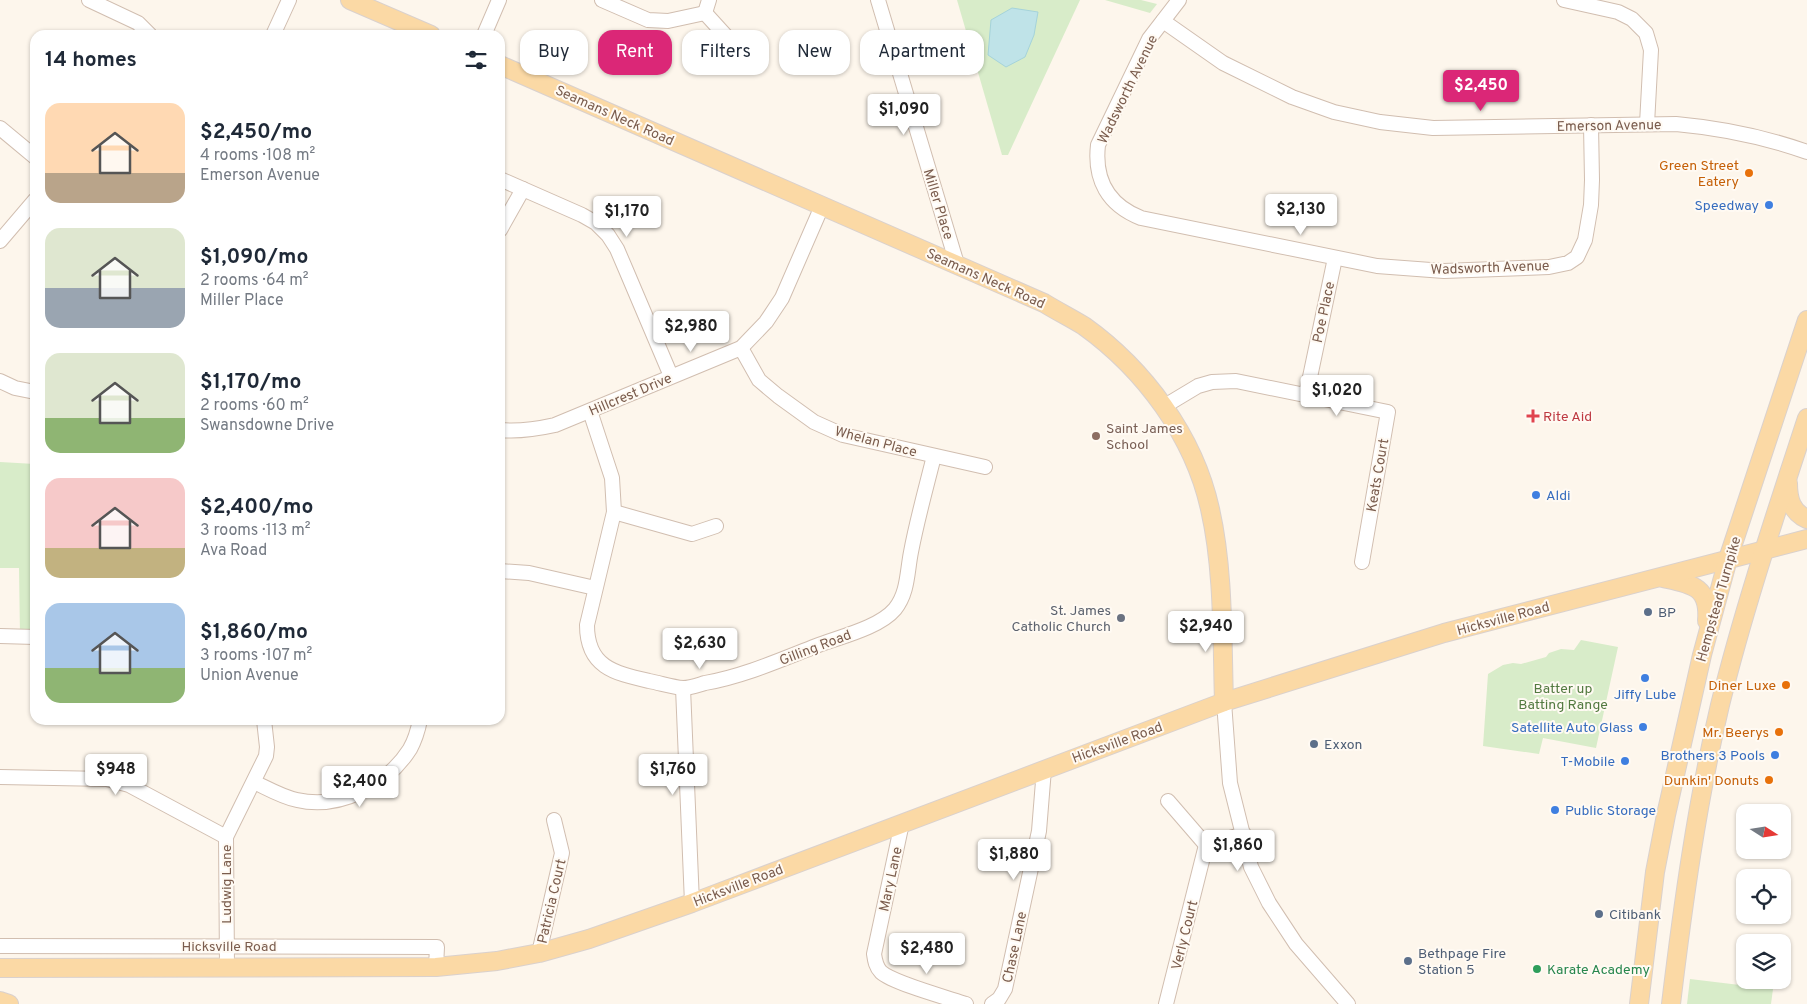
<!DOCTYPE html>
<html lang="en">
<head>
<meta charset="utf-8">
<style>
	body { margin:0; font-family:Overpass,sans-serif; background:#f6f6f7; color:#1f2937; height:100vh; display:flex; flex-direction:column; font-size:19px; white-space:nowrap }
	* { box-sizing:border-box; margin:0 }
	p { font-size:16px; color:#747a83 }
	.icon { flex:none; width:28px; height:28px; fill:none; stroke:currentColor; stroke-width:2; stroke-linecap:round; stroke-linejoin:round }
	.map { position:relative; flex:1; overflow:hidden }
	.sheet { position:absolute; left:30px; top:30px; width:475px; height:695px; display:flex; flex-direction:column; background:#fff; border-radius:15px; box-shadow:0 1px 4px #0004 }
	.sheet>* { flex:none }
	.banner { position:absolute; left:520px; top:30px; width:475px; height:45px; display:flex; gap:10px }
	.needle { width:32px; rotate:102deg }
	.buttons { position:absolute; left:1736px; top:804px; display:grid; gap:10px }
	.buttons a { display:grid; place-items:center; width:55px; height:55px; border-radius:10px; background:#fff; box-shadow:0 1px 4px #0004; font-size:25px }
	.price { position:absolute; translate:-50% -42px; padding:0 11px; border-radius:5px; background:#fff; color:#222; font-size:16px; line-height:32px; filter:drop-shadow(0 1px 2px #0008) }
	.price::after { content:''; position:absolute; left:50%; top:30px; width:15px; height:11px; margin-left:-8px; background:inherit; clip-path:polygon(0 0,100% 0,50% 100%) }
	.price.on { background:#db2777; color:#fff }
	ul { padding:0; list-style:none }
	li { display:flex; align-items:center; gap:15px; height:125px; padding:0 15px }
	li span { display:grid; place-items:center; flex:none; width:140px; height:100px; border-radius:15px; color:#555 }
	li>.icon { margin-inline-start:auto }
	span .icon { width:60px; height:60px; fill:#fffc; stroke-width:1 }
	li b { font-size:21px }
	h2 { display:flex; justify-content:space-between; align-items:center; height:60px; padding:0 15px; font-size:21px }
	.chip { padding:0 18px; border-radius:15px; background:#fff; box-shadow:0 1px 4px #0004; font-size:18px; line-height:45px }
	.chip.on { background:#db2777; color:#fff }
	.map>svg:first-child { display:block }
	.green { fill:#d8ecc9 }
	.water { fill:#bfe3e8; stroke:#a5d3da }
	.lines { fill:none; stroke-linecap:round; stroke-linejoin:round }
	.minor-casing { stroke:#d1beb0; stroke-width:16 }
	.major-casing { stroke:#dad1cd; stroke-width:20 }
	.minor { stroke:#fff; stroke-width:14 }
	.major { stroke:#fbd9a5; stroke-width:18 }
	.food-dot { fill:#e8710a; stroke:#fffaf3; stroke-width:2 }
	.shop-dot { fill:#3f7fe0; stroke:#fffaf3; stroke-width:2 }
	.health-dot { fill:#e0444e; stroke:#fffaf3; stroke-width:2 }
	.education-dot { fill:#8d6e63; stroke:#fffaf3; stroke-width:2 }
	.service-dot { fill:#5c6f8a; stroke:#fffaf3; stroke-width:2 }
	.worship-dot { fill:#6b7280; stroke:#fffaf3; stroke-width:2 }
	.leisure-dot { fill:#2e9e5b; stroke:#fffaf3; stroke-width:2 }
	.labels { text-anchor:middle; stroke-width:4; stroke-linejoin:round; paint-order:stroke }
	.street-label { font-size:14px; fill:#7a5c4d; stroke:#fffaf3 }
	.food-label { font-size:14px; fill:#c56008; stroke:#fffaf3; text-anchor:end }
	.shop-label { font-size:14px; fill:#366cbe; stroke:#fffaf3; text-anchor:end }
	.health-label { font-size:14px; fill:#be3a42; stroke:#fffaf3; text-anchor:start }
	.education-label { font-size:14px; fill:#785e54; stroke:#fffaf3; text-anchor:start }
	.worship-label { font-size:14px; fill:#5b616d; stroke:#fffaf3; text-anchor:end }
	.service-label { font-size:14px; fill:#4e5e75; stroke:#fffaf3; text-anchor:start }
	.park-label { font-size:14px; fill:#537a41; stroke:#fffaf3 }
	.leisure-label { font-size:14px; fill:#27864d; stroke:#fffaf3; text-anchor:start }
</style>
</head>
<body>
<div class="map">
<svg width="1807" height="1004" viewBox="0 0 1807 1004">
	<rect width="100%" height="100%" fill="#fdf6ec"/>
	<g class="green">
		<polygon points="957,0 1080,0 1008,155 1002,155"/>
		<polygon points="1105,0 1141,0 1157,4 1150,13"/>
		<polygon points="0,462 35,464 35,568 30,568 31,635 20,635 19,568 0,568"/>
		<polygon points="1581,640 1618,647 1596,748 1543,738 1539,754 1483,746 1488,674 1503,665 1513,663 1521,664 1546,657 1549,653 1561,649 1574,650"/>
		<polygon points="1690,979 1773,989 1771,1004 1687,1004"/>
	</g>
	<polygon class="water" points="1012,8 1038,12 1034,35 1025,57 1006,67 988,55 991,20"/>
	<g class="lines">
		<g class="minor-casing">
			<g id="minor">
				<polyline points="89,0 138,23 150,35"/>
				<polyline points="602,0 648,20 668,21 705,13"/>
				<polyline points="878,0 957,264"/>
				<path d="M1179,0L1149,39L1098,145C1094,180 1108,205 1141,218L1377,266L1444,271L1549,267L1568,263L1577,257L1585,240L1591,205L1592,180L1591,125"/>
				<polyline points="1564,0 1618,12 1632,19 1646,33 1651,50 1647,124"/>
				<polyline points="705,13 735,46"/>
				<polyline points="705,13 709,0"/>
				<path d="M1163,21L1223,63L1292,97L1334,112L1380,122L1433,128L1676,124C1720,128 1765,137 1807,152"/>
				<polyline points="273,35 289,0"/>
				<polyline points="484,35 499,0"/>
				<polyline points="0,128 35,157"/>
				<polyline points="500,179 582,215 596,223 608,235 617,249 626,270 671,376"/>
				<polyline points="500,230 523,189"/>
				<polyline points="0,241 35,200"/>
				<polyline points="741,348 759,380 778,396 814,422 843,435 985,467"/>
				<polyline points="0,381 15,388 35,392"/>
				<polyline points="1306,396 1335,258"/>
				<polyline points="1163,407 1198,386 1212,382 1236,381 1388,412 1362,562"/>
				<path d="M590,411L612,478L614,512L587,625C587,667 614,673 649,681C660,683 672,687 683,688C690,688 698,685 705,683C744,676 780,660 816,646C839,637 879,628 895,609C908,593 907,572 911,552C917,520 926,488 934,456"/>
				<path d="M500,430C519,432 537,429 555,425L741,348L766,322L782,298L822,206"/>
				<polyline points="614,512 692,534 716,526"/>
				<polyline points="500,571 529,573 595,588"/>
				<polyline points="0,636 35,637"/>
				<polyline points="683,688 692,903"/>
				<polyline points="1224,702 1230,783 1251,867 1269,903 1296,944 1348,1004"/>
				<polyline points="0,777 107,779 129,785 226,837"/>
				<path d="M254,782C267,788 282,797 297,800C340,810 387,785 410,749C415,740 418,730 420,720"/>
				<polyline points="1168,801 1206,845"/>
				<path d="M902,823L874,954C875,961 876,967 881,972C893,983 948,998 966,1004"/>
				<polyline points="0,946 437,947 436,967"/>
				<polyline points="539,953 562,853 554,820"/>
				<polyline points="227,967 226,837 266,756 267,747 264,720"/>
				<polyline points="992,1004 999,999 1005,989 1039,831 1044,769"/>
				<polyline points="1166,1004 1206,845 1244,834"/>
			</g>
		</g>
		<g class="major-casing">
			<g id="major">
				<polyline points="350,0 431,35"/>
				<path d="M500,65L1044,303C1057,311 1071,318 1084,326C1144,369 1194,436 1210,509C1224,570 1222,640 1224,702"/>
				<path d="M1788,483C1788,498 1791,512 1807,519"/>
				<path d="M1663,578C1691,584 1710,586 1707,621"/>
				<polyline points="0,968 436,967 497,961 539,953 589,939 692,903 1224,702 1444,633 1807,539"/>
				<polyline points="0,1001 9,1004"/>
				<polyline points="1639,1004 1655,872 1666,815 1702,655 1728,559 1807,320"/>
				<path d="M1671,1004C1683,904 1697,803 1720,705C1744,608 1776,513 1807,418"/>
			</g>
		</g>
		<use href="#minor" class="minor"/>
		<use href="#major" class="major"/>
	</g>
	<g class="food-dot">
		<circle cx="1749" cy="173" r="5"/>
		<circle cx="1786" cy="685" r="5"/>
		<circle cx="1779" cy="732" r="5"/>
		<circle cx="1769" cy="780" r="5"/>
	</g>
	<g class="shop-dot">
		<circle cx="1769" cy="205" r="5"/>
		<circle cx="1536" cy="495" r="5"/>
		<circle cx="1645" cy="678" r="5"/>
		<circle cx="1643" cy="727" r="5"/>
		<circle cx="1775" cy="755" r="5"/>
		<circle cx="1625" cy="761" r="5"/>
		<circle cx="1555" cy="810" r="5"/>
	</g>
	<path class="health-dot" d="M1530.5 408.5h5v5h5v5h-5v5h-5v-5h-5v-5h5z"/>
	<circle class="education-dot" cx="1096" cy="436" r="5"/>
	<g class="service-dot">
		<circle cx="1648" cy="612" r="5"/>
		<circle cx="1314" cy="744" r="5"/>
		<circle cx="1599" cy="914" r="5"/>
		<circle cx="1408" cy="961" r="5"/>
	</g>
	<circle class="worship-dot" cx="1121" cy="618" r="5"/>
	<circle class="leisure-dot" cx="1537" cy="969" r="5"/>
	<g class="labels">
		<g class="street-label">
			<text transform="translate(1127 89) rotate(-64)" y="5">Wadsworth Avenue</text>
			<text transform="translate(615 115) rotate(24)" y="5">Seamans Neck Road</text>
			<text transform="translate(1609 125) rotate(-1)" y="5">Emerson Avenue</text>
			<text transform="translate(939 204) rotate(73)" y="5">Miller Place</text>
			<text transform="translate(1490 267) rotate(-2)" y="5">Wadsworth Avenue</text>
			<text transform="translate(986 278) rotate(24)" y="5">Seamans Neck Road</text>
			<text transform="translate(1323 312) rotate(-78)" y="5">Poe Place</text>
			<text transform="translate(630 394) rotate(-23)" y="5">Hillcrest Drive</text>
			<text transform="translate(876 441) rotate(15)" y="5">Whelan Place</text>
			<text transform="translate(1377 475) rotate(-80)" y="5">Keats Court</text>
			<text transform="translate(1718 599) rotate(-74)" y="5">Hempstead Turnpike</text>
			<text transform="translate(1503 618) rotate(-15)" y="5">Hicksville Road</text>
			<text transform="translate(815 647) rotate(-21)" y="5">Gilling Road</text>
			<text transform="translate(1117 742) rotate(-20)" y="5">Hicksville Road</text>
			<text transform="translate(890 879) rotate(-78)" y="5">Mary Lane</text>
			<text transform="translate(226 884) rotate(-90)" y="5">Ludwig Lane</text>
			<text transform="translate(738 885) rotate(-21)" y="5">Hicksville Road</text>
			<text transform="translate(551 901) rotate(-77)" y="5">Patricia Court</text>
			<text transform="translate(1184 935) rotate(-76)" y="5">Verly Court</text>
			<text x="229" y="951">Hicksville Road</text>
			<text transform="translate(1014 947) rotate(-78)" y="5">Chase Lane</text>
		</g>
		<g class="food-label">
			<text x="1739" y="170">Green Street<tspan x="1739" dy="16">Eatery</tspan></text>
			<text x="1776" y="690">Diner Luxe</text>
			<text x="1769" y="737">Mr. Beerys</text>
			<text x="1759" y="785">Dunkin' Donuts</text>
		</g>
		<g class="shop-label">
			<text x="1759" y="210">Speedway</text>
			<text x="1546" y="500" text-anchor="start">Aldi</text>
			<text x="1645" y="699" text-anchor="middle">Jiffy Lube</text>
			<text x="1633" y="732">Satellite Auto Glass</text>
			<text x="1765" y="760">Brothers 3 Pools</text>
			<text x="1615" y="766">T-Mobile</text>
			<text x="1565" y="815" text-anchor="start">Public Storage</text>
		</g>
		<g class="health-label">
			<text x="1543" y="421">Rite Aid</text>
		</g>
		<g class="education-label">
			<text x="1106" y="433">Saint James<tspan x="1106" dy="16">School</tspan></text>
		</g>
		<g class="worship-label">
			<text x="1111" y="615">St. James<tspan x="1111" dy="16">Catholic Church</tspan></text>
		</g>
		<g class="service-label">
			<text x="1658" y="617">BP</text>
			<text x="1324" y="749">Exxon</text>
			<text x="1609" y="919">Citibank</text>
			<text x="1418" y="958">Bethpage Fire<tspan x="1418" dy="16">Station 5</tspan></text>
		</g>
		<g class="park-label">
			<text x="1563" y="693">Batter up<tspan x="1563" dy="16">Batting Range</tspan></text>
		</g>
		<g class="leisure-label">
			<text x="1547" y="974">Karate Academy</text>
		</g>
	</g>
</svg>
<div class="buttons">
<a><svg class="needle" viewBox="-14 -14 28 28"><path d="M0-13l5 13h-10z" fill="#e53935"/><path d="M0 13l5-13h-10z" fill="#747a83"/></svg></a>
<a><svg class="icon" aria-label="locate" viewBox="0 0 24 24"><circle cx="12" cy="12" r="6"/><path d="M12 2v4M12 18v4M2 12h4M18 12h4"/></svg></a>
<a><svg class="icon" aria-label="layers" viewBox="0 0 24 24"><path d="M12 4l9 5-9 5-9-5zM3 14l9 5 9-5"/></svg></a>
</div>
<b class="price on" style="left:1481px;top:112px">$2,450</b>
<b class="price" style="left:904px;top:136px">$1,090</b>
<b class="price" style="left:1301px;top:236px">$2,130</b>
<b class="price" style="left:627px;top:238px">$1,170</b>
<b class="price" style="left:691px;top:353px">$2,980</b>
<b class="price" style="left:1337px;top:417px">$1,020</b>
<b class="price" style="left:1206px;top:653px">$2,940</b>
<b class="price" style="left:700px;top:670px">$2,630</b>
<b class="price" style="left:116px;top:796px">$948</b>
<b class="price" style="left:673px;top:796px">$1,760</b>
<b class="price" style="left:360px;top:808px">$2,400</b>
<b class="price" style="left:1238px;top:872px">$1,860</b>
<b class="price" style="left:1014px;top:881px">$1,880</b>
<b class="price" style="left:927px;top:975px">$2,480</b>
<div class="banner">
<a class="chip">Buy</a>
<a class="chip on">Rent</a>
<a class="chip">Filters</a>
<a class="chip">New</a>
<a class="chip">Apartment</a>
</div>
<section class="sheet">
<h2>14 homes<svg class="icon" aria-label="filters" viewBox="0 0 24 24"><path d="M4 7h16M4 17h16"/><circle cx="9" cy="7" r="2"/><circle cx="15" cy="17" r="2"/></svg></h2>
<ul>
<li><span style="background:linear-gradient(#ffd9b3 70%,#b9a48a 0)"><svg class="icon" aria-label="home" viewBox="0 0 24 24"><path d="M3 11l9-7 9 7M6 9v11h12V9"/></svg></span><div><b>$2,450/mo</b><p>4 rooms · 108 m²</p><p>Emerson Avenue</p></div></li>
<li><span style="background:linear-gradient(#dfe7d0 60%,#9aa5b1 0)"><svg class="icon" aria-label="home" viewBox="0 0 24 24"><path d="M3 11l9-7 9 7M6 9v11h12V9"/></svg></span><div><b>$1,090/mo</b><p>2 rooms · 64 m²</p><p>Miller Place</p></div></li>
<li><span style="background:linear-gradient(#dfe7d0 65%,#8fb573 0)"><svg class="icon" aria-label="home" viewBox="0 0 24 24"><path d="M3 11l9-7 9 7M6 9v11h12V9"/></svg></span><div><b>$1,170/mo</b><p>2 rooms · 60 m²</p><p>Swansdowne Drive</p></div></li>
<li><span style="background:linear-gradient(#f6c9c9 70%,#c2b280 0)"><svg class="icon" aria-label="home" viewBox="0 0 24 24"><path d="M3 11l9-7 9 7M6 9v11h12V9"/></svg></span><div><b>$2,400/mo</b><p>3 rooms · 113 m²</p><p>Ava Road</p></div></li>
<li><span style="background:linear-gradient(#a9c7e8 65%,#8fb573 0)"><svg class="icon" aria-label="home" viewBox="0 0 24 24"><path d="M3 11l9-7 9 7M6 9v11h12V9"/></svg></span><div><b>$1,860/mo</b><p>3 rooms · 107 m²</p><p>Union Avenue</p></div></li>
</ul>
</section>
</div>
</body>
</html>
